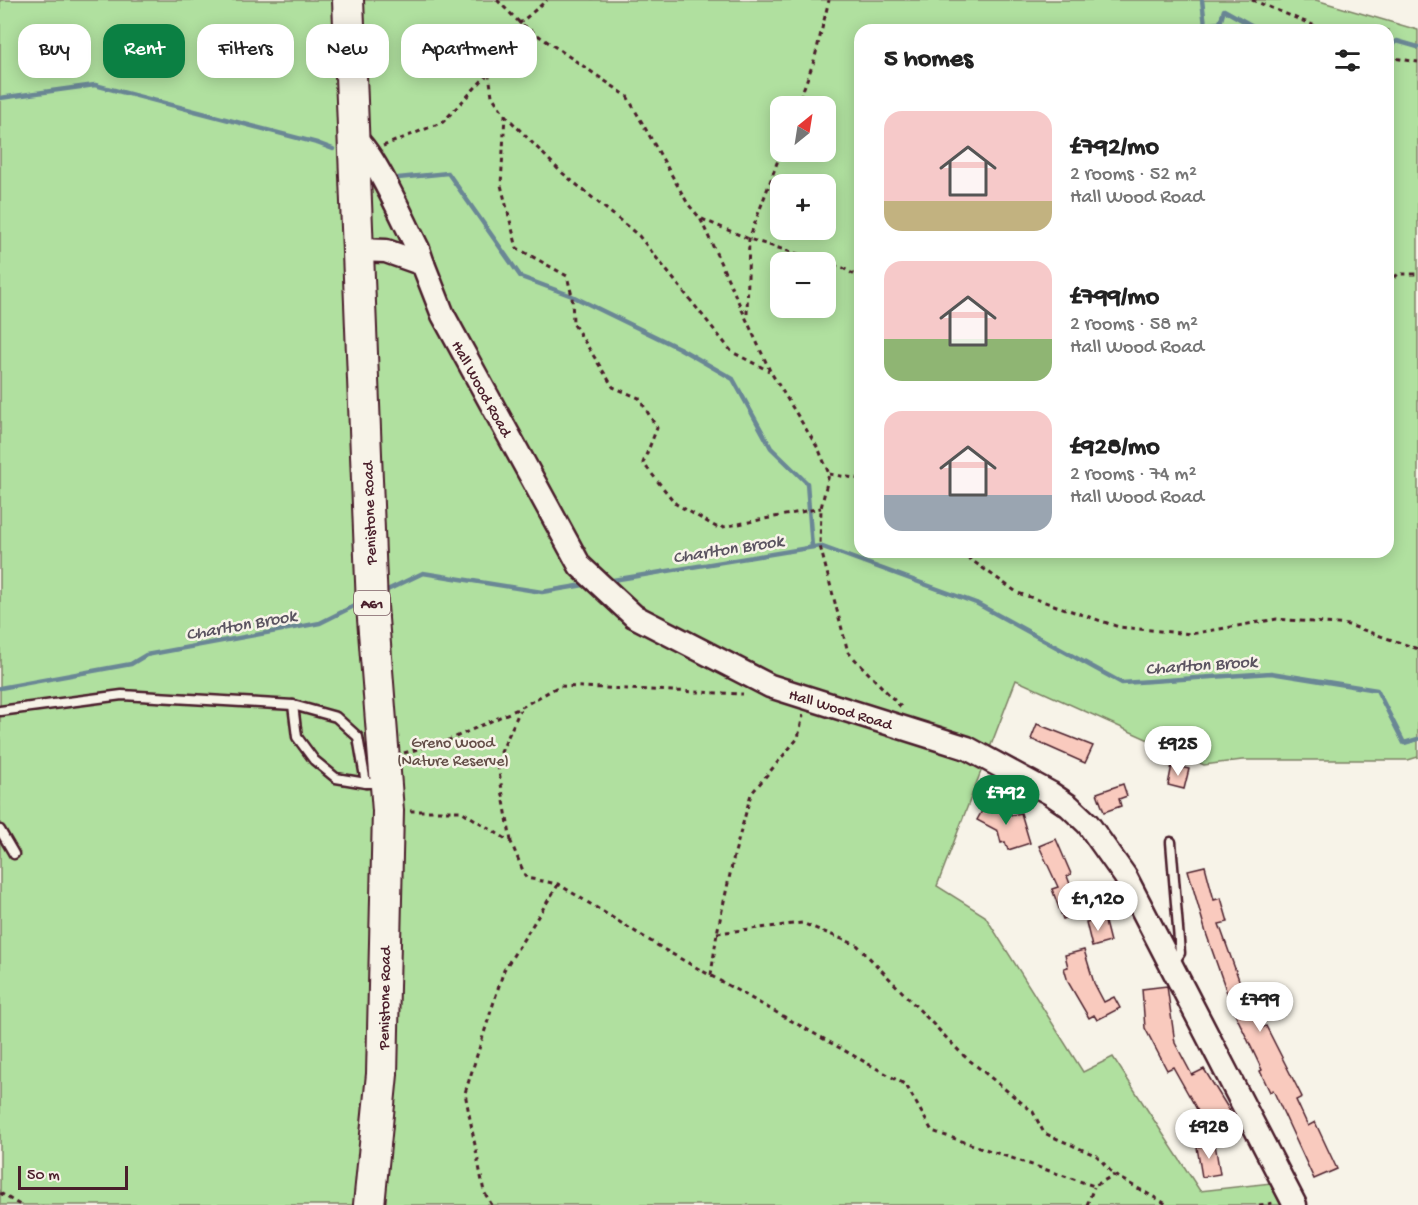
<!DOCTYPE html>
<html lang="en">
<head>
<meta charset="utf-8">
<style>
	body { margin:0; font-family:"Gochi Hand",sans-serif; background:#f6f6f6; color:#222; height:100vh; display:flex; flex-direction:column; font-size:22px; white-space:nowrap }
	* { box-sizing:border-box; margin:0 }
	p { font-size:20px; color:#767676 }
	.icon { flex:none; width:33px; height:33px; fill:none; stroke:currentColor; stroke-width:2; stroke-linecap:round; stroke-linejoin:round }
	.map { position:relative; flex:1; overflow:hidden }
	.sheet { position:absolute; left:854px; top:24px; width:540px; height:534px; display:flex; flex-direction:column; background:#fff; border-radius:18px; box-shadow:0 3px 15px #0003 }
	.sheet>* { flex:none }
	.hud { position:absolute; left:18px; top:24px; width:570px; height:54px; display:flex; gap:12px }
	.needle { width:39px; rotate:30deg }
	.tools { position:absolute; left:770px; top:96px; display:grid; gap:12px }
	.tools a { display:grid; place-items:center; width:66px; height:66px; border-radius:12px; background:#fff; box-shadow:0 3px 15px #0003; font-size:30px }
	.scale { position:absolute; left:18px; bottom:15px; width:110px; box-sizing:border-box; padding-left:6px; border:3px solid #4a1f2b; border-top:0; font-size:16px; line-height:21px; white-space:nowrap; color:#4a1f2b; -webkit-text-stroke:4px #f7f3e8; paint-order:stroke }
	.price { position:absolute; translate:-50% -51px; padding:0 14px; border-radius:21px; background:#fff; color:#222; font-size:20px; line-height:39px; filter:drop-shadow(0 2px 3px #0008) }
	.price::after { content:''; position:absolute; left:50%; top:36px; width:18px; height:14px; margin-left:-9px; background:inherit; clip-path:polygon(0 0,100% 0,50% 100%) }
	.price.active { background:#0b8043; color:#fff }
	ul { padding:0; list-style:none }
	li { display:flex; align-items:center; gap:18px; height:150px; padding:0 30px }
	li span { display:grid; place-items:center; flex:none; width:168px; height:120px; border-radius:18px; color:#555 }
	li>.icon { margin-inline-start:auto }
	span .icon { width:72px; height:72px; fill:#fffc; stroke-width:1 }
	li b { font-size:26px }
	h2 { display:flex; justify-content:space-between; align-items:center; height:72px; padding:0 30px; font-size:26px }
	.pill { padding:0 21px; border-radius:18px; background:#fff; box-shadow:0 3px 15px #0003; font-size:21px; line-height:54px }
	.pill.active { background:#0b8043; color:#fff }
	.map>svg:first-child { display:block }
	.green { fill:#b0e09f; stroke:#7d8065; stroke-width:1.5; fill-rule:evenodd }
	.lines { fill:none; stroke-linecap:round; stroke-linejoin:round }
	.stream { stroke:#6a8795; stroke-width:4.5 }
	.building { fill:#f9cabe; stroke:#4a1f2b; stroke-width:1.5 }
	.lane-casing { stroke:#4a1f2b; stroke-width:13 }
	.secondary-casing { stroke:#4a1f2b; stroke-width:27 }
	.highway-casing { stroke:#4a1f2b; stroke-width:34 }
	.path { stroke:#4a1f2b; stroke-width:3; stroke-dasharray:4.5 4.5; stroke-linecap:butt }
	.lane { stroke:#f7f3e8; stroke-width:8 }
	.secondary { stroke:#f7f3e8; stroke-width:22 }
	.highway { stroke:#f7f3e8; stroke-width:30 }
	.labels { text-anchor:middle; stroke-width:5; stroke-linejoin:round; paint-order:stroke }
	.shield { fill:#f7f3e8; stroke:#7e5f64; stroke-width:1.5 }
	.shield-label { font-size:15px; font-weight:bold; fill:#4a1f2b }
	.street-label { font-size:16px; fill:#4a1f2b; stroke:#f7f3e8 }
	.park-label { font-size:16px; fill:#644f48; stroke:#f7f3e8 }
	.water-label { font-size:18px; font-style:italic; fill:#5a5360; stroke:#f7f3e8 }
</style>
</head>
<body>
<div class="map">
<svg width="1418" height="1205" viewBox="0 0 1418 1205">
	<rect width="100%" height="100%" fill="#f7f3e8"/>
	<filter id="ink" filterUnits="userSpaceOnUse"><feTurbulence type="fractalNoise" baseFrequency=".0167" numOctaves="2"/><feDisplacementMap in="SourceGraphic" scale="12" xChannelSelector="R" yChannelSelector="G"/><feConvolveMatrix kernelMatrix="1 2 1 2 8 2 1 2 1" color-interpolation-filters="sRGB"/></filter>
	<g filter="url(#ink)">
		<path class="green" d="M0,0H1316L1418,30V757L1408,760H1242L1204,765L1016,680L937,886L985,916L1083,1072L1113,1057L1200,1191L1271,1183L1281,1205H0ZM860,30H1388V552H860ZM780,106H825V152H780ZM780,184H825V230H780ZM780,262H825V308H780Z"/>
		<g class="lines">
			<g class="stream">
				<polyline points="1202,0 1205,25 1220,23 1224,10 1260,30"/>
				<polyline points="1388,47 1397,41 1418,47"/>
				<polyline points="0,98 95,85 317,143 333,149"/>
				<polyline points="398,178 448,173 521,277 572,296 679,348 733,379 771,448 807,483 812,547"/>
				<polyline points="607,581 820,546 976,603 1122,683 1271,673 1377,690 1404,743 1418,739"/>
				<polyline points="381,593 423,573 542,592 590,584"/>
				<polyline points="0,688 131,664 146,655 320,623 362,602"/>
			</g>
		</g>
		<g class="building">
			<polygon points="1037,724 1093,746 1085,763 1031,739"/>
			<polygon points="1172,765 1189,769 1184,789 1168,785"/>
			<polygon points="1123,784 1127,796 1119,799 1121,806 1104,812 1097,793"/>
			<polygon points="987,802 1012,815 1021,813 1030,843 1008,850 1005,842 1001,843 998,831 977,820"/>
			<polygon points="1056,839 1071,874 1067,876 1081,913 1063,919 1052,889 1058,887 1039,846"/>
			<polygon points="1205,866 1214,900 1221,898 1228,922 1219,924 1243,991 1261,1028 1266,1026 1297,1087 1302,1097 1296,1100 1308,1126 1315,1122 1337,1169 1314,1179 1273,1090 1270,1092 1260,1071 1262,1070 1232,1007 1206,933 1188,870"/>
			<polygon points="1104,918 1110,942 1092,947 1086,922"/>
			<polygon points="1084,950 1094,983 1104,1002 1114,997 1120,1008 1097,1020 1094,1015 1089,1018 1068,982 1064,968 1068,967 1065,955"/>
			<polygon points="1167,986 1175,1043 1192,1075 1204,1069 1233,1116 1208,1129 1173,1067 1167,1070 1145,1028 1142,989"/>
			<polygon points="1215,1144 1220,1174 1202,1177 1197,1147"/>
		</g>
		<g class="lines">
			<g class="lane-casing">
				<g id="lane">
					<polyline points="293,705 297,737 314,760 336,778 366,783"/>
					<polyline points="0,711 122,695 293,705 336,717 358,737 366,783 379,783"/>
					<polyline points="0,830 14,854"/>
					<polyline points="1171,842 1180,953 1173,964"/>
				</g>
			</g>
			<g class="secondary-casing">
				<g id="secondary">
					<path d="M352,136C373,149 405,224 418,249L423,264"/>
					<polyline points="357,250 386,251 423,264 443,315 580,566 634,616 770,686 967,748 1050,793 1069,806 1088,824 1125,876 1295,1205"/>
				</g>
			</g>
			<g class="highway-casing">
				<polyline id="highway" points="348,0 372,606 388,811 382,1074 369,1205"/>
			</g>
			<g class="path">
				<polyline points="497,0 520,23 627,96 688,204 700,218 770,371 819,450 829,474 821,508 820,546 848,652 903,709"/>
				<polyline points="1252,0 1325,30"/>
				<polyline points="1388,57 1418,62"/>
				<polyline points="489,73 492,96 505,115 501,185 517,248 567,276 572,296 573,323 613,387 639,398 657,428 643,463 676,504 718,528 821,508"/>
				<polyline points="797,106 814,61 829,0"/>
				<polyline points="505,115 560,171 639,236 732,352 769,371"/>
				<polyline points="383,146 443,122 489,73 520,23 547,0"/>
				<polyline points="702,219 749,239 824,262"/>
				<polyline points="825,263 843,268 860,278"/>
				<polyline points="1388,284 1398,274 1418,274"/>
				<polyline points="747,314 749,239 781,152"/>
				<polyline points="829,474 860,479"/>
				<polyline points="960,552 1018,593 1119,627 1191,634 1277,619 1349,625 1418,649"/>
				<polyline points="404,753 449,740 520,708 559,686 743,694"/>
				<polyline points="410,811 461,811 511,842 526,878 558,884 665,950 906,1085 932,1131 1094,1186 1114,1175"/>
				<polyline points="511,841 497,761 520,710"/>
				<polyline points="717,933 802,923 857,945 963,1055 1033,1112 1044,1133 1097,1156 1114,1175 1168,1205"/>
				<polyline points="711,975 717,933 734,856 751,794 798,738 803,715"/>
				<polyline points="0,1193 20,1205"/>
				<polyline points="492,1205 484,1192 465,1093 504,970 558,885"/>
				<polyline points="1087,1205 1094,1187"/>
				<polyline points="1259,1205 1275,1203"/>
			</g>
			<use href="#lane" class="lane"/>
			<use href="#secondary" class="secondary"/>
			<use href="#highway" class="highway"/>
		</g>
	</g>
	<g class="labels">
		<rect class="shield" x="354" y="591" width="36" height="24" rx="4.5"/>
		<g class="shield-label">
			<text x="372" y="608">A61</text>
		</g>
		<g class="street-label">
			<text transform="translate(483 388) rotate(61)" y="6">Hall Wood Road</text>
			<text transform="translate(368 513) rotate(-92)" y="6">Penistone Road</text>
			<text transform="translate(841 708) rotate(17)" y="6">Hall Wood Road</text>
			<text transform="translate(383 998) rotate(-89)" y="6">Penistone Road</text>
		</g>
		<g class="park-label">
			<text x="453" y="747">Greno Wood<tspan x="453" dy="18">(Nature Reserve)</tspan></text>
		</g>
		<g class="water-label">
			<text transform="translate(728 548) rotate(-9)" y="6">Charlton Brook</text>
			<text transform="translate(241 624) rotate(-10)" y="6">Charlton Brook</text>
			<text transform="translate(1201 664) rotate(-4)" y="6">Charlton Brook</text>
		</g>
	</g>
</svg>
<div class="tools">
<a><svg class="needle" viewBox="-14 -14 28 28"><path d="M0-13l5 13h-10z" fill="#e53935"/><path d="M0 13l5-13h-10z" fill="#767676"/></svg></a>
<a>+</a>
<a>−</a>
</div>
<div class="scale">50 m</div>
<b class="price" style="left:1178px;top:777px">£925</b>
<b class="price active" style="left:1006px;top:826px">£792</b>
<b class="price" style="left:1098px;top:932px">£1,120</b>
<b class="price" style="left:1260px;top:1033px">£799</b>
<b class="price" style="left:1209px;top:1160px">£928</b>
<div class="hud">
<a class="pill">Buy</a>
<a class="pill active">Rent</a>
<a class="pill">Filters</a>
<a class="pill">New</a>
<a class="pill">Apartment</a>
</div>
<section class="sheet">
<h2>5 homes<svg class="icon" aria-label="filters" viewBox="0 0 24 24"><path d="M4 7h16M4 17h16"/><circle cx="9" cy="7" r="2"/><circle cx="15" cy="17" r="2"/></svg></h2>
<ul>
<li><span style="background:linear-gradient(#f6c9c9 75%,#c2b280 0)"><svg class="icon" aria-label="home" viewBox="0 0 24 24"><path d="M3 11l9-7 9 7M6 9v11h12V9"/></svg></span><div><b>£792/mo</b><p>2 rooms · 52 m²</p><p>Hall Wood Road</p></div></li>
<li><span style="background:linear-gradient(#f6c9c9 65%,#8fb573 0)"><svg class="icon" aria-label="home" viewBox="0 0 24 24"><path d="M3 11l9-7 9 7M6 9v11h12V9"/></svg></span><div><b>£799/mo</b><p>2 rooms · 58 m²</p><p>Hall Wood Road</p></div></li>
<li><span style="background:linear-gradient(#f6c9c9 70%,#9aa5b1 0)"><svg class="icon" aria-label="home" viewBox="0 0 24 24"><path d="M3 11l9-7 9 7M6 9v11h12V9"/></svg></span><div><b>£928/mo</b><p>2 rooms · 74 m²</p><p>Hall Wood Road</p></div></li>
</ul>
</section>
</div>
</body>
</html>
